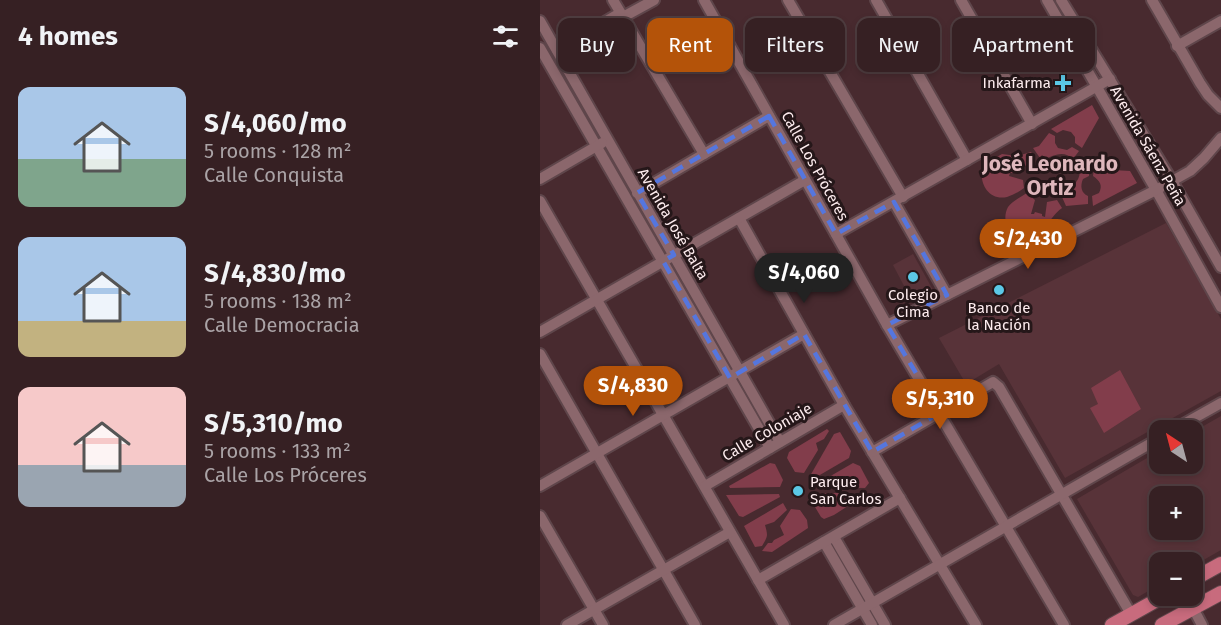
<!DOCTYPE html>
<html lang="en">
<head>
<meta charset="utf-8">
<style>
	body { margin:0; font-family:"Fira Sans",sans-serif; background:#3d282b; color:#f1f3f6; height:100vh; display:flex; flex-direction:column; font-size:22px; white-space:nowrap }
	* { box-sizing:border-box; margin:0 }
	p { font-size:20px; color:#aaa3a6 }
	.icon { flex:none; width:33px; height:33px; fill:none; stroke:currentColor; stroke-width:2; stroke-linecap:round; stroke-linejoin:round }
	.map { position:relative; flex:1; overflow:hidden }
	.details { display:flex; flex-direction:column; background:#362023; width:540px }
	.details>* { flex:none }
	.banner { position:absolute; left:18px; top:18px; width:570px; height:54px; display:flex; gap:12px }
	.needle { width:39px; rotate:324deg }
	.controls { position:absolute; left:609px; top:420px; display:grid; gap:12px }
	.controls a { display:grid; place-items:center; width:54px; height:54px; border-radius:12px; background:#362023; box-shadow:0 3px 9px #0003,0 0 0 2px #503e41; font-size:30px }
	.price { position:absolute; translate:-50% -51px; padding:0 14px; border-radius:21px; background:#b45309; color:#fff; font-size:20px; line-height:39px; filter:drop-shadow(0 2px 3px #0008) }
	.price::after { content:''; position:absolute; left:50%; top:36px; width:18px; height:14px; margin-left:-9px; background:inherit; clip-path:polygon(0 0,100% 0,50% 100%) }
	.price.on { background:#222; color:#fff }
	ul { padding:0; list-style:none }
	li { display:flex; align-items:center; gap:18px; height:150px; padding:0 18px }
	li span { display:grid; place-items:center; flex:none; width:168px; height:120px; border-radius:12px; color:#555 }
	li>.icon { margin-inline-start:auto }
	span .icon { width:72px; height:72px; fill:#fffc; stroke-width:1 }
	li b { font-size:26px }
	h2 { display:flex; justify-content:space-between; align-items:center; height:72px; padding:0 18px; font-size:26px }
	.pill { padding:0 21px; border-radius:12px; background:#362023; box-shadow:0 3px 9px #0003,0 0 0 2px #503e41; font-size:21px; line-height:54px }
	.pill.on { background:#b45309; color:#fff }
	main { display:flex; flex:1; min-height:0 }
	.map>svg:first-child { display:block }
	.built { fill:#583339; fill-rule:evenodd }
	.green { fill:#823d4b }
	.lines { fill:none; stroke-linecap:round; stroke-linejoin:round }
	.minor-casing { stroke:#5f464b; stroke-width:14 }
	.major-casing { stroke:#5f464b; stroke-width:16 }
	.minor { stroke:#8b676c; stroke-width:10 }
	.major { stroke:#c86b7d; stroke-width:14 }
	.marked { fill:none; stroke:#5576de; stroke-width:4.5; stroke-dasharray:12 8; stroke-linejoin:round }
	.poi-dot { fill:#5bc8e6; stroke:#251719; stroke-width:2 }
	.labels { text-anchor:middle; stroke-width:6; stroke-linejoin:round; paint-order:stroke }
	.poi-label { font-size:15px; fill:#feedef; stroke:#251719 }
	.street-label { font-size:15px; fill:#feedef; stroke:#251719 }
	.district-label { font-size:21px; font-weight:bold; fill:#deb7bc; stroke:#251719 }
</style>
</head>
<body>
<main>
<section class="details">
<h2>4 homes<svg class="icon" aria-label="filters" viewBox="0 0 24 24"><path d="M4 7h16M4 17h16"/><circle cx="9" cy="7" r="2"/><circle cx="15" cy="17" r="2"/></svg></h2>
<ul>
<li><span style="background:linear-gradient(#a9c7e8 60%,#7fa58c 0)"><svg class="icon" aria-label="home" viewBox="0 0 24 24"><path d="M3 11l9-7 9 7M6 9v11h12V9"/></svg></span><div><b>S/4,060/mo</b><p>5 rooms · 128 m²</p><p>Calle Conquista</p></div></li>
<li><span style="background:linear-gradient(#a9c7e8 70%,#c2b280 0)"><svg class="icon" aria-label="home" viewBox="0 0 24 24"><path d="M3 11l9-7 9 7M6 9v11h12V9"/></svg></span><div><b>S/4,830/mo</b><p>5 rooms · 138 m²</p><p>Calle Democracia</p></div></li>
<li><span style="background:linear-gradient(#f6c9c9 65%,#9aa5b1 0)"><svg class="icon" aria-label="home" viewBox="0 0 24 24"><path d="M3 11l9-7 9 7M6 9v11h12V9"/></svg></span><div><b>S/5,310/mo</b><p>5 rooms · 133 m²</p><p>Calle Los Próceres</p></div></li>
</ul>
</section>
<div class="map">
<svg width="681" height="625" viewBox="0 0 681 625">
	<rect width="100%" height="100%" fill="#482a2f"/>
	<g class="built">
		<polygon points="525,49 531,59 514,70 508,62"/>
		<polygon points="626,223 681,319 681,391 525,478 459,364 426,384 399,338"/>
		<polygon points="373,254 393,290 372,301 353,265"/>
		<path d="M681,416V550L653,566L652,562H620L619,585L598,597L593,595L537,499L619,451L620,464H652L653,432ZM620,496H652V530H620Z"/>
	</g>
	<g class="green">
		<polygon points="552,105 559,118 542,148 535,143 535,137 531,132 523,130 517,133 511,129"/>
		<path d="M509,133L515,136V143L518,148L527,150L532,147L539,151L533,159C525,151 515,154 506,159L502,155L500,158L493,148L499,146Z"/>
		<path d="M491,152L495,158L487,166L474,162L473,165L475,166L473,173H470L469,176L483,180L484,188C479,192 473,195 467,197C447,201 438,181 443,165L462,154L477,156Z"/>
		<path d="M539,167L549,168V176L543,179C540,186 541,193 548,196V204L526,206L522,197L527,195L524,191C534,185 542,180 539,167Z"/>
		<path d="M554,169L590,171L597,183L553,206L552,196L559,193C563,185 560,181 553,176Z"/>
		<path d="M487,193L495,200L491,214H494L495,212L502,214V216L505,217L507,202L517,200L522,208C507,219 507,234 488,240C471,245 460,221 468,207C472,201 481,197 487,193Z"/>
		<polygon points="580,370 601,409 564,433 550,408 558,404 551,388"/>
		<polygon points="287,429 289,431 284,439 276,443 278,450 264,473 255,472 247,458 249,452"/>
		<polygon points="300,432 311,451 309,458 273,479 270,476 294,434"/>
		<polygon points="230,463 235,464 243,480 240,487 190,488 189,486"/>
		<polygon points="313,463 320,466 329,483 325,488 276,487 275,485"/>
		<polygon points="276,493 298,493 308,498 314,494 325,495 294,515 284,519 281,517 272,502"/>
		<polygon points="239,494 240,497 203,517 199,516 186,495"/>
		<path d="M243,503L247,510L234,522L225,525C228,536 228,536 222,546L215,547L204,526Z"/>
		<polygon points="251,509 260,510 267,520 268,528 232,552 222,551 228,543 232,543 234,540 244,535 240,526"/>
	</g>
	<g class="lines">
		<g class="minor-casing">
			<g id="minor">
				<polyline points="73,0 164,154"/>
				<polyline points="164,0 347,325 524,625"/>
				<polyline points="248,0 363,197"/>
				<polyline points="336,0 427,160"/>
				<polyline points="421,0 492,124"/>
				<polyline points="507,0 616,190 681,307"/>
				<polyline points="521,0 632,181 681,267"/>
				<polyline points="612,0 660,83 668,95 681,108"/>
				<polyline points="83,17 114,0"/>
				<polyline points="0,21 240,442"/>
				<polyline points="637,46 681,21"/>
				<polyline points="0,48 230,448"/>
				<polyline points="17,50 80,13"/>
				<polyline points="0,179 62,143"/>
				<polyline points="97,193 229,116"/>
				<polyline points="0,201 244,625"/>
				<polyline points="354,202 407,295"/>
				<polyline points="199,218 304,405 436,625"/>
				<polyline points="296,234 570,79"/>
				<polyline points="347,325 616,190 650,171 664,158 681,138"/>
				<polyline points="0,332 265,180"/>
				<polyline points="0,354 155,625"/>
				<polyline points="633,430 681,403"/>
				<polyline points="332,452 453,382 459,387 591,614"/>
				<polyline points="0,486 264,334"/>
				<polyline points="165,486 304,405"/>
				<polyline points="0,516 63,625"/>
				<polyline points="294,537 345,625"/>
				<polyline points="284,542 332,625"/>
				<polyline points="218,580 360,498"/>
				<polyline points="653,608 662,625"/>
				<polyline points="27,625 190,532"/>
				<polyline points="294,625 620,438"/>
			</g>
		</g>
		<g class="major-casing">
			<g id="major">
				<polyline points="652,580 681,564"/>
				<polyline points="572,625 624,596"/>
				<polyline points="622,625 681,593"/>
			</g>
		</g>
		<use href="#minor" class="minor"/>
		<use href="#major" class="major"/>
	</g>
	<path class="marked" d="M229,116L296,234L354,202L407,295L347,325L400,413L332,452L264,334L190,378L123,261L134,255L97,193Z"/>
	<g class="poi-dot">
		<path d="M520 74h6v6h6v6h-6v6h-6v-6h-6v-6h6z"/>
		<circle cx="373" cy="277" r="6"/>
		<circle cx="459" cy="290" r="6"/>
		<circle cx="258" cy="491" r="6"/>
	</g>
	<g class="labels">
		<g class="poi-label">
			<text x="511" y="88" text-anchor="end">Inkafarma</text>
			<text x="373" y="300">Colegio<tspan x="373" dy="17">Cima</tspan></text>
			<text x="459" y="313">Banco de<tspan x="459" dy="17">la Nación</tspan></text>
			<text x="270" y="487" text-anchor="start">Parque<tspan x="270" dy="17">San Carlos</tspan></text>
		</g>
		<g class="street-label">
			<text transform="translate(608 146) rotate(60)" y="5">Avenida Sáenz Peña</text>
			<text transform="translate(275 166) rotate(61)" y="5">Calle Los Próceres</text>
			<text transform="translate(133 224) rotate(60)" y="5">Avenida José Balta</text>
			<text transform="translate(227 432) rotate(-30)" y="5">Calle Coloniaje</text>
		</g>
		<g class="district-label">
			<text x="510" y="171">José Leonardo<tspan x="510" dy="24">Ortiz</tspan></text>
		</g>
	</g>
</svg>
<div class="controls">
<a><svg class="needle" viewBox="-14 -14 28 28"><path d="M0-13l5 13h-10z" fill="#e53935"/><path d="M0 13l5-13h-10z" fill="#aaa3a6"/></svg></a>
<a>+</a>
<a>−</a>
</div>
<b class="price" style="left:488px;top:270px">S/2,430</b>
<b class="price on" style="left:264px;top:304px">S/4,060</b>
<b class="price" style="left:93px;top:417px">S/4,830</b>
<b class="price" style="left:400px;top:430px">S/5,310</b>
<div class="banner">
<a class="pill">Buy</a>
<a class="pill on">Rent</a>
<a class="pill">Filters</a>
<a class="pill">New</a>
<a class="pill">Apartment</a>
</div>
</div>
</main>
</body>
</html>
